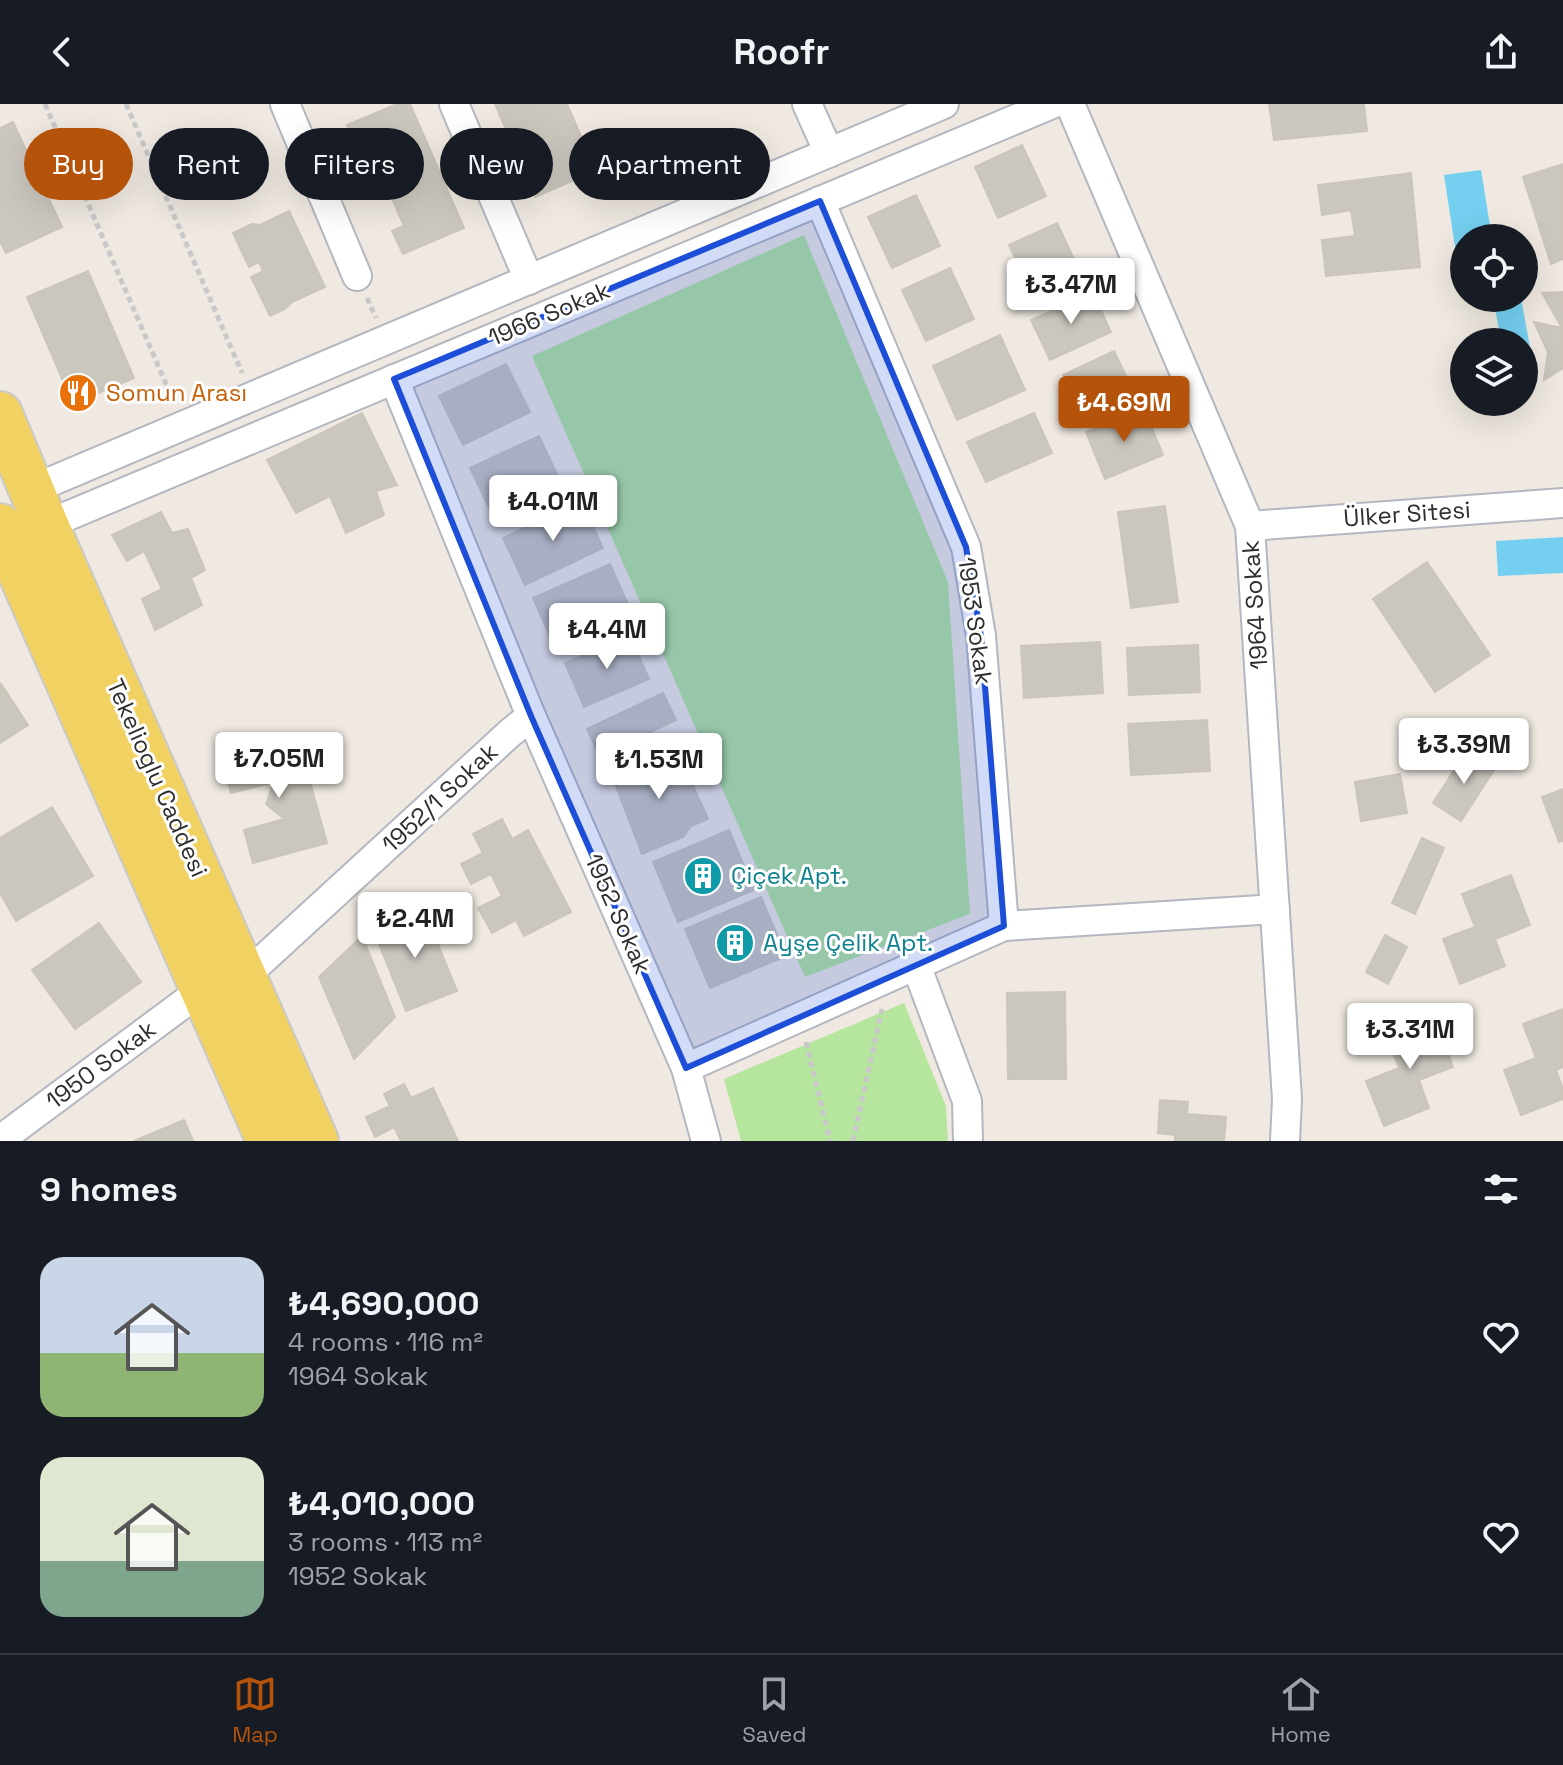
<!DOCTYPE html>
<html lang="en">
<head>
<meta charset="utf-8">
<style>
	body { margin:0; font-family:"Space Grotesk",sans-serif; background:#20242c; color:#f1f3f6; height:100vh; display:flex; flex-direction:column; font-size:30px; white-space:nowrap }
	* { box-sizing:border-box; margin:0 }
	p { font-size:26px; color:#9ea1a6 }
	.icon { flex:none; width:44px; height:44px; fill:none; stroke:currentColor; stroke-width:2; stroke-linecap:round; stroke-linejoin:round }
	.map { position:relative; height:1037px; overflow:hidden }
	.drawer { display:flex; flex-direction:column; background:#171b24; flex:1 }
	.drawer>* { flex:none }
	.hud { position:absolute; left:24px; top:24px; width:800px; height:72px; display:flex; gap:16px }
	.tools { position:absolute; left:1450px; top:120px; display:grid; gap:16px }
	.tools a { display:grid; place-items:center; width:88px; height:88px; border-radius:50%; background:#171b24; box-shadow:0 8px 32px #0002; font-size:40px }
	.price { position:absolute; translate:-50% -68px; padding:0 18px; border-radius:8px; background:#fff; color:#222; font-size:26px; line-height:52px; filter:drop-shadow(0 2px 4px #0008) }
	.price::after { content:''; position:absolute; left:50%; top:48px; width:24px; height:18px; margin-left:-12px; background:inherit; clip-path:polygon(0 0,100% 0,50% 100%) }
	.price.on { background:#b45309; color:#fff }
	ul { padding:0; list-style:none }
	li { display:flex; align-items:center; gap:24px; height:200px; padding:0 40px }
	li span { display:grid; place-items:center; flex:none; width:224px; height:160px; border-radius:24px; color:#555 }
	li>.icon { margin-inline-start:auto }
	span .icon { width:96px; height:96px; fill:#fffc; stroke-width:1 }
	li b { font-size:34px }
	h2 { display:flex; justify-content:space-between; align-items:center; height:96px; padding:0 40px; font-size:34px }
	.chip { padding:0 28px; border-radius:36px; background:#171b24; box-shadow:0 8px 32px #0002; font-size:28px; line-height:72px }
	.chip.on { background:#b45309; color:#fff }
	header { display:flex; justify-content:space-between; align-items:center; height:104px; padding:0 40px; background:#171b24; font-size:36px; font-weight:800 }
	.dock { display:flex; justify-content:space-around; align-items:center; height:112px; border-top:2px solid #363941; background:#171b24; font-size:22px; color:#9ea1a6 }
	.dock a { display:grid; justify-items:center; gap:4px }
	.dock .on { color:#b45309 }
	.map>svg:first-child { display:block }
	.green { fill:#b6e59e }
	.water { fill:#75cff0 }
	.building { fill:#cbc7bf; stroke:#cbc5ba; stroke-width:2 }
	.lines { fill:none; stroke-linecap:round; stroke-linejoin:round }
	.minor-casing { stroke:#b4b7c1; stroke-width:32 }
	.primary-casing { stroke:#c9c9c9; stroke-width:48 }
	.path { stroke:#c9c9c9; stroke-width:5; stroke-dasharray:6 4; stroke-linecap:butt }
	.minor { stroke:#fff; stroke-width:28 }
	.primary { stroke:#f2d163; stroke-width:44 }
	.marked { fill:#1d4ed8; fill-opacity:0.2; stroke:#1d4ed8; stroke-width:6; stroke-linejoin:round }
	.labels { text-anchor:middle; stroke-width:6; stroke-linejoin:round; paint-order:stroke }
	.street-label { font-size:24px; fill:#2e2e2e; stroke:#fff }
	.food-label { font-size:24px; fill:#c56008; stroke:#fff; text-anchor:start }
	.culture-label { font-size:24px; fill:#0d838f; stroke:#fff; text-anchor:start }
</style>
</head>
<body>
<header><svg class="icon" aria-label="back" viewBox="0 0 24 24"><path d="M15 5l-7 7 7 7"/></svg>Roofr<svg class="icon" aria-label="share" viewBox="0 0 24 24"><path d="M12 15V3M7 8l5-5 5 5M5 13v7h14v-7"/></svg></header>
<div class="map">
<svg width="1563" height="1037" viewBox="0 0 1563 1037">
	<rect width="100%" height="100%" fill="#efe9e1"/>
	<g class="green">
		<polygon points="804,131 948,478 970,810 805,873 532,252"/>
		<polygon points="904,899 946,1002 948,1037 741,1037 724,975"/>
	</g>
	<g class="water">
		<polygon points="1481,66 1492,134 1464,134 1464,142 1455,143 1444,71"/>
		<polygon points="1515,194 1521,194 1534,265 1524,267 1524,238 1501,238 1494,198"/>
		<polygon points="1563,433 1563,469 1498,472 1496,437"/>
	</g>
	<g class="building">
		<polygon points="397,0 410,0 464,124 403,150 392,127 404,122 370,44 359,49 347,21"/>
		<polygon points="495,0 567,0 596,67 535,93"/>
		<polygon points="1269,0 1364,0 1367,27 1274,36"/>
		<polygon points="13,18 62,123 6,149 0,137 0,24"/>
		<polygon points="1022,41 1046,92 998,114 975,63"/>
		<polygon points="1563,60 1563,155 1551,160 1523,73"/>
		<polygon points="1411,69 1420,163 1326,172 1322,136 1355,132 1351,106 1322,111 1318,81"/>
		<polygon points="916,91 940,142 892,164 868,113"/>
		<polygon points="289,107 325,183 292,198 285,205 270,212 251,173 263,167 259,158 249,163 233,129 252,120 260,121"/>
		<polygon points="1057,119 1081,170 1033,192 1009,141"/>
		<polygon points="950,164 974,215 926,237 902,186"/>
		<polygon points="88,167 134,274 73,300 27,193"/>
		<polygon points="1563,188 1563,264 1544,276 1548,248 1534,218 1562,224 1542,189"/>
		<polygon points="1093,189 1111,228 1050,256 1031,216"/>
		<polygon points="1000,231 1025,286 957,316 933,262"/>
		<polygon points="1114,247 1135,291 1085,314 1063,271"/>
		<polygon points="506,260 530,308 463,341 439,292"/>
		<polygon points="1144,305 1163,351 1105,375 1086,328"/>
		<polygon points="362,309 397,381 376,387 384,411 346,429 330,392 296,409 267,356"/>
		<polygon points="1034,309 1052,349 986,378 967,338"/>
		<polygon points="539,332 563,383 495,416 470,364"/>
		<polygon points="581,397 603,444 525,481 503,434"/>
		<polygon points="1165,402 1178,498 1131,504 1118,408"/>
		<polygon points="161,408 172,429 188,425 205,466 191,474 202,501 155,526 142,495 162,485 144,447 127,457 112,431"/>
		<polygon points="1427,458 1490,551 1435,588 1373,495"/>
		<polygon points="610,460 631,507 554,541 533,494"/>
		<polygon points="630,532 649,575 584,603 565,559"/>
		<polygon points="1100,538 1103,589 1024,594 1021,542"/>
		<polygon points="1198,541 1200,588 1129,591 1127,544"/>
		<polygon points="1,580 28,621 0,639 0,581"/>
		<polygon points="663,589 676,616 600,652 587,625"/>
		<polygon points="1207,616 1210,667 1131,671 1128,620"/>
		<polygon points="298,635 327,739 253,759 244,726 284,715 266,700 274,678 231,689 222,656"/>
		<polygon points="677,646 708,715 691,722 683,733 642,750 612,672 645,655 655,655"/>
		<polygon points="1466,648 1494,666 1461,717 1433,699"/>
		<polygon points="1400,670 1407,709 1361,717 1355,678"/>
		<polygon points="1563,685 1563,737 1559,738 1542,693"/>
		<polygon points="52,703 93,772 16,817 0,789 0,734"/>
		<polygon points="502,715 512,735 528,726 571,808 524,832 516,816 492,829 478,804 502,792 491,770 471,780 461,760 483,749 473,730"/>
		<polygon points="729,726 754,786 678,818 653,758"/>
		<polygon points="1422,734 1444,744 1415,810 1392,799"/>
		<polygon points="1511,771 1530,821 1495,835 1505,862 1460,880 1443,835 1475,823 1462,790"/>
		<polygon points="761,793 786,852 710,884 685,825"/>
		<polygon points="423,804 457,887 406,907 373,825"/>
		<polygon points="99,819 141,878 75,925 32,866"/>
		<polygon points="1385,831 1407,843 1388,880 1366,868"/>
		<polygon points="362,832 395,913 354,955 319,873"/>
		<polygon points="1065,888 1066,975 1008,975 1007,889"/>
		<polygon points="1563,905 1563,963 1556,966 1563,985 1563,995 1521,1011 1504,966 1536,954 1523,920"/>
		<polygon points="1434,913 1453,963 1419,976 1429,1004 1384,1022 1366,977 1399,964 1386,931"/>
		<polygon points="404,980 411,994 433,984 458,1037 401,1037 394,1023 375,1033 366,1013 390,1002 384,990"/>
		<polygon points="1160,996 1188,998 1187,1010 1226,1013 1224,1037 1175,1037 1175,1031 1158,1029"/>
		<polygon points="184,1016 193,1037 134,1037"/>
	</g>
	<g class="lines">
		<g class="minor-casing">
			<g id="minor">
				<polyline points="285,0 357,172"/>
				<polyline points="454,0 529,176"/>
				<polyline points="807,0 829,49"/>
				<polyline points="1070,0 1250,422 1287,995 1285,1037"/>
				<polyline points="820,97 966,443 981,532 1004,822"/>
				<polyline points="394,275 531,612 686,964 706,1037"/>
				<polyline points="31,386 944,0"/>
				<polyline points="46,421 1052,0"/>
				<polyline points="1250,422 1563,399"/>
				<polyline points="916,861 967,997 968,1037"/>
				<polyline points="244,873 510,629 531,612"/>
				<polyline points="686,964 1004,822 1275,805"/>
				<polyline points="0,1036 203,885"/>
			</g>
		</g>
		<g class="primary-casing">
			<g id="primary">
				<polyline points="0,310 46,421 316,1037"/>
				<polyline points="0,422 269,1037"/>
			</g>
		</g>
		<g class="path">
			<polyline points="45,0 173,296"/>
			<polyline points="126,0 242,269"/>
			<polyline points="367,194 376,214"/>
			<polyline points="806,938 830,1037"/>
			<polyline points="853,1037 882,905"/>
		</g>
		<use href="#minor" class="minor"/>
		<use href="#primary" class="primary"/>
	</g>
	<path class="marked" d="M820,97L966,443L981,532L1004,822L686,964L531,612L394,275Z"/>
	<defs>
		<g id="restaurant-disc" transform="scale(2)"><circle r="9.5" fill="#e8710a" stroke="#fff"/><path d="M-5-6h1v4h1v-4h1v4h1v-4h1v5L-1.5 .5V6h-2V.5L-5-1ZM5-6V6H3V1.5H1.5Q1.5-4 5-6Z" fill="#fff"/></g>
		<g id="building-disc" transform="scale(2)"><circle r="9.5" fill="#0f9aa8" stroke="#fff"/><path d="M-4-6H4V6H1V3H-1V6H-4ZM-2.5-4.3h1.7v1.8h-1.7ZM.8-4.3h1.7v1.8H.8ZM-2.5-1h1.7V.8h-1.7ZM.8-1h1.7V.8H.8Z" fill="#fff"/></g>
	</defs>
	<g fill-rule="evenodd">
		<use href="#restaurant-disc" x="78" y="289"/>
		<use href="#building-disc" x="703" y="772"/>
		<use href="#building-disc" x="735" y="839"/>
	</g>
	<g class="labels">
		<g class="street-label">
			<text transform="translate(549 210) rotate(-23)" y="8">1966 Sokak</text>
			<text transform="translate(1407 410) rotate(-4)" y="8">Ülker Sitesi</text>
			<text transform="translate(1255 501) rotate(-94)" y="8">1964 Sokak</text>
			<text transform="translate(975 517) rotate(82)" y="8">1953 Sokak</text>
			<text transform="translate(157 674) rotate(66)" y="8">Tekelioglu Caddesi</text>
			<text transform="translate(440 694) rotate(-43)" y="8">1952/1 Sokak</text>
			<text transform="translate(618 810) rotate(66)" y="8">1952 Sokak</text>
			<text transform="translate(101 961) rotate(-37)" y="8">1950 Sokak</text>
		</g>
		<g class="food-label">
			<text x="106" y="297">Somun Arası</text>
		</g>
		<g class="culture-label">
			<text x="731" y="780">Çiçek Apt.</text>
			<text x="763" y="847">Ayşe Çelik Apt.</text>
		</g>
	</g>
</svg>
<div class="tools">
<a><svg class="icon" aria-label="locate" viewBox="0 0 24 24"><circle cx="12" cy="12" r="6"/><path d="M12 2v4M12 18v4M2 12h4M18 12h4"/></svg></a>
<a><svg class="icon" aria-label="layers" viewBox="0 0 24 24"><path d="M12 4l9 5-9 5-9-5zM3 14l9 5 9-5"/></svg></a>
</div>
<b class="price" style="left:1071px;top:222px">₺3.47M</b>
<b class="price on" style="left:1124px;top:340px">₺4.69M</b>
<b class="price" style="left:553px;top:439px">₺4.01M</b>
<b class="price" style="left:607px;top:567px">₺4.4M</b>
<b class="price" style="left:1464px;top:682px">₺3.39M</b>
<b class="price" style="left:279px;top:696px">₺7.05M</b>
<b class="price" style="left:659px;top:697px">₺1.53M</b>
<b class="price" style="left:415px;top:856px">₺2.4M</b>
<b class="price" style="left:1410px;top:967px">₺3.31M</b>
<div class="hud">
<a class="chip on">Buy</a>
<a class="chip">Rent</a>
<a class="chip">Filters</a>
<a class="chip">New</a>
<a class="chip">Apartment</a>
</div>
</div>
<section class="drawer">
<h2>9 homes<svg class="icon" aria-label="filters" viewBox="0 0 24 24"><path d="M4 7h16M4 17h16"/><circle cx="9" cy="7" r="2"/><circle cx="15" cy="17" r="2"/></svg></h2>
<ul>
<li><span style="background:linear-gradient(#c9d6e8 60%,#8fb573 0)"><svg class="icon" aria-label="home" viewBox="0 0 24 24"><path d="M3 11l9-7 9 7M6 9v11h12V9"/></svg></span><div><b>₺4,690,000</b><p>4 rooms · 116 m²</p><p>1964 Sokak</p></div><svg class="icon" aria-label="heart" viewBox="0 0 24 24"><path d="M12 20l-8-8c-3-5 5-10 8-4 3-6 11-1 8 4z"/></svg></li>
<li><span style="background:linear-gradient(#dfe7d0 65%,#7fa58c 0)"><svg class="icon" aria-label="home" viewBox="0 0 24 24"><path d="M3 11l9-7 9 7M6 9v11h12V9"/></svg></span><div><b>₺4,010,000</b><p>3 rooms · 113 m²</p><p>1952 Sokak</p></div><svg class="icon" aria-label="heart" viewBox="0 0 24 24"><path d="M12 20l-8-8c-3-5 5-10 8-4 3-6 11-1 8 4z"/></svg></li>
</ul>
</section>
<nav class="dock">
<a class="on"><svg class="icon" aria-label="map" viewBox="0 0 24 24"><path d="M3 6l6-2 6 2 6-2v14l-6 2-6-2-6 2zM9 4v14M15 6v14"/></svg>Map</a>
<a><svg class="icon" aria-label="saved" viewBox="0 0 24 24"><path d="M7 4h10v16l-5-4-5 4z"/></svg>Saved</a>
<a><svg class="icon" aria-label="home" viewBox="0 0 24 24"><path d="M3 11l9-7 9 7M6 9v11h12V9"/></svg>Home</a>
</nav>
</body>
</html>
